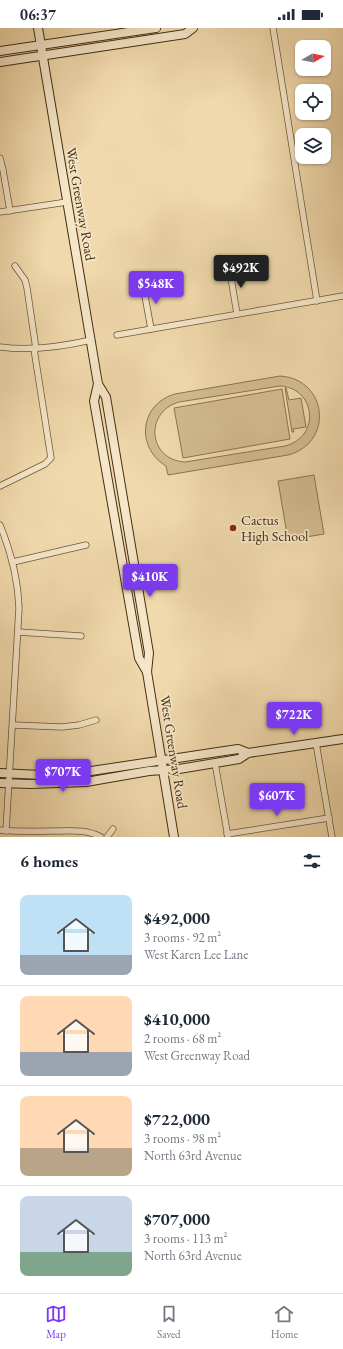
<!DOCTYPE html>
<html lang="en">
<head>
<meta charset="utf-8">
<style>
	body { margin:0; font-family:"EB Garamond",serif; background:#f6f6f7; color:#1f2937; height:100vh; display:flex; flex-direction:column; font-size:15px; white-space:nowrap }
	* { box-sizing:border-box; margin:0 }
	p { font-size:13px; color:#747a83 }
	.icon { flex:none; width:22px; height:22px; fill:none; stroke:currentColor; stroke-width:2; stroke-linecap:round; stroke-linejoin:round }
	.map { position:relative; height:809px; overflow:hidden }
	.details { display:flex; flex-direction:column; background:#fff; flex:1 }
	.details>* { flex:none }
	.needle { width:26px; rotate:81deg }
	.tools { position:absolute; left:295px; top:12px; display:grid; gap:8px }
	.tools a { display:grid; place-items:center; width:36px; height:36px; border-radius:8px; background:#fff; box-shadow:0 1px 3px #0004; font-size:20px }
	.price { position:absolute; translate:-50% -34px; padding:0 9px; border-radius:4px; background:#7c3aed; color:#fff; font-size:13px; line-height:26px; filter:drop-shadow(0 1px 2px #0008) }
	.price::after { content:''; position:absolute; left:50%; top:24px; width:12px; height:9px; margin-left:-6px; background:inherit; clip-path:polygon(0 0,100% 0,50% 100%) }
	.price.active { background:#222; color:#fff }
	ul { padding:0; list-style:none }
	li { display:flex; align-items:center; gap:12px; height:100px; padding:0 20px }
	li+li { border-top:1px solid #e0e1e3 }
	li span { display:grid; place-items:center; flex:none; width:112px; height:80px; border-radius:8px; color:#555 }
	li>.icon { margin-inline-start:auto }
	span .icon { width:48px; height:48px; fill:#fffc; stroke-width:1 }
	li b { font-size:17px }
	h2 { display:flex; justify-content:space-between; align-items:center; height:48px; padding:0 20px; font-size:17px }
	.status { display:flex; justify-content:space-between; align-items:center; height:28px; padding:0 20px; background:#fff; direction:ltr }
	.status svg { height:11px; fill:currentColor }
	.tab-bar { display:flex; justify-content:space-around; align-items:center; height:56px; border-top:1px solid #e0e1e3; background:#fff; font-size:11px; color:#747a83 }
	.tab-bar a { display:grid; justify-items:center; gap:2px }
	.tab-bar .active { color:#7c3aed }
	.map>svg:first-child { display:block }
	.green { fill:#d3bc91; stroke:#8b7450; fill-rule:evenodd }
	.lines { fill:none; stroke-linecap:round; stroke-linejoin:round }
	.street-casing { stroke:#6e5836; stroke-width:7 }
	.secondary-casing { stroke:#432d0e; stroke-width:10 }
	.street { stroke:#f5e6c9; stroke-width:5.5 }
	.secondary { stroke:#f5e6c9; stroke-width:8 }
	.poi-dot { fill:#8f2418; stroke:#f5e6c9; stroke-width:1.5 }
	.labels { text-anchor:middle; stroke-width:3.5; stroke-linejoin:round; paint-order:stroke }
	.street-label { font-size:14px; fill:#432d0e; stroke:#f5e6c9 }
	.poi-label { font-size:14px; fill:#432d0e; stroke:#f5e6c9; text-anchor:start }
</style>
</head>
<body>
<div class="status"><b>06:37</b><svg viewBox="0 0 49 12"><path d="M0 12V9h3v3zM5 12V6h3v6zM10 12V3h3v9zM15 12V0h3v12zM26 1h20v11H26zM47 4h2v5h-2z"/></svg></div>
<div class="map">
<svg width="343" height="809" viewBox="0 0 343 809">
	<rect width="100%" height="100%" fill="#f0d9ac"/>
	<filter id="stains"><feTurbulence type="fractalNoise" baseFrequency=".005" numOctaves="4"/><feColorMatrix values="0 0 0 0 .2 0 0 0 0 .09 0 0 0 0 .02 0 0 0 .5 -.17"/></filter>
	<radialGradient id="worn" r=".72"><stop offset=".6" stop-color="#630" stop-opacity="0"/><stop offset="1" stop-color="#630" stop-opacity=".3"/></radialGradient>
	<g class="green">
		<path d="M280,348C328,351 334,415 288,427L168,447L166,438C135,419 140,376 175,366ZM280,358C316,360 321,409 285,418L185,434C148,432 144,384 179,374Z"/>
		<polygon points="285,360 286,360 289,372 301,370 306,399 293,401 294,404 292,404"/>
		<polygon points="282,361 290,411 183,430 174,380"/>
		<polygon points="314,447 324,506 288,512 278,453"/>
	</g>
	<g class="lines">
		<g class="street-casing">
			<g id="street">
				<polyline points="273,0 317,273"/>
				<polyline points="0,130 3,142 10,183"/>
				<polyline points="0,184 67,174"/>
				<polyline points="15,238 25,252 27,260 36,321"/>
				<polyline points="229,238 237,286"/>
				<polyline points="143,257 151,301"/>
				<polyline points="117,307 343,268"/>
				<path d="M0,319C30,323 61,319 91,312"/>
				<polyline points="0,458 45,436 51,430 34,321"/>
				<path d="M0,497C11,524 18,551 19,580L6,803"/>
				<polyline points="13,534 86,517"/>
				<polyline points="18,604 81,608"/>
				<polyline points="13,697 62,699 79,697 96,692"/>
				<polyline points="316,715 332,809"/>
				<polyline points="215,735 228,809"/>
				<path d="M0,802C17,804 35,803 53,803C70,803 85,801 101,809"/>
				<polyline points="227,806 329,790"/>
				<polyline points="107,809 113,801"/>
			</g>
		</g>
		<g class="secondary-casing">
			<g id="secondary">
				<polyline points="38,0 98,356 106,369 149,625 147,644 174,809"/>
				<polyline points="0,23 156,0"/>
				<polyline points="0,34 185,6 193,0"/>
				<polyline points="98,356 94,373 139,630 147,644"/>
				<polyline points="0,745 41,747 71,746 238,721 248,725"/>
				<polyline points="0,755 30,756 86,754 149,743 179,741 239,731 248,725 343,711"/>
			</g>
		</g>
		<use href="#street" class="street"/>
		<use href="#secondary" class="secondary"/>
	</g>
	<circle class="poi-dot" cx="233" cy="500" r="4"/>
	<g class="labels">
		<g class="street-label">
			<text transform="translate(81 176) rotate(80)" y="5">West Greenway Road</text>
			<text transform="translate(174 724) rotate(81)" y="5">West Greenway Road</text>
		</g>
		<g class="poi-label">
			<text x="241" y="497">Cactus<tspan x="241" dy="16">High School</tspan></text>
		</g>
	</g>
	<rect width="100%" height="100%" filter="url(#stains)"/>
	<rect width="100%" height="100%" fill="url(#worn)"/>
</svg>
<div class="tools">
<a><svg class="needle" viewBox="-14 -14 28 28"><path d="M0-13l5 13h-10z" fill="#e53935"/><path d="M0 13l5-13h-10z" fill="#747a83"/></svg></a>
<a><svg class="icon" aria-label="locate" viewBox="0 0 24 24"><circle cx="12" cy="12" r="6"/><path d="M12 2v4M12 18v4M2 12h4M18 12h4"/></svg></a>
<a><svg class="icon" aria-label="layers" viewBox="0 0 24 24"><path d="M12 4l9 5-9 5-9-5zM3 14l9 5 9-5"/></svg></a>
</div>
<b class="price active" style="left:241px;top:261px">$492K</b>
<b class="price" style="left:156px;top:277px">$548K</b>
<b class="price" style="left:150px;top:570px">$410K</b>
<b class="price" style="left:294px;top:708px">$722K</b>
<b class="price" style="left:63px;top:765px">$707K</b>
<b class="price" style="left:277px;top:789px">$607K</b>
</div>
<section class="details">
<h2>6 homes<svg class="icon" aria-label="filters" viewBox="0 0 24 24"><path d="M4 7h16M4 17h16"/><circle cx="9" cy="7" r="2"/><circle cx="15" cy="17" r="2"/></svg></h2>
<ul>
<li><span style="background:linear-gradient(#bfe0f5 75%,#9aa5b1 0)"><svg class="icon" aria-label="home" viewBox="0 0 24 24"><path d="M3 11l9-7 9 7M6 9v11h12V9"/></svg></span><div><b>$492,000</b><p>3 rooms · 92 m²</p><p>West Karen Lee Lane</p></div></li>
<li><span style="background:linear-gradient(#ffd9b3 70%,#9aa5b1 0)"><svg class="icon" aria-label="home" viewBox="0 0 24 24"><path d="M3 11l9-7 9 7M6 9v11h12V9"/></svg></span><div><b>$410,000</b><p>2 rooms · 68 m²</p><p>West Greenway Road</p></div></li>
<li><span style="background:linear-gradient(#ffd9b3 65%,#b9a48a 0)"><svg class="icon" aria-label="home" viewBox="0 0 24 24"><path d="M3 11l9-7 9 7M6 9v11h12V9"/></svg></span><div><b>$722,000</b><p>3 rooms · 98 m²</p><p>North 63rd Avenue</p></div></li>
<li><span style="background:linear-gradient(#c9d6e8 70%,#7fa58c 0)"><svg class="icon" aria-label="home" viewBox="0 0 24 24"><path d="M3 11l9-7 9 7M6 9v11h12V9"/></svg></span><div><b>$707,000</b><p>3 rooms · 113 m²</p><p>North 63rd Avenue</p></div></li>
</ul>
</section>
<nav class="tab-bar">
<a class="active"><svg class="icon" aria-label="map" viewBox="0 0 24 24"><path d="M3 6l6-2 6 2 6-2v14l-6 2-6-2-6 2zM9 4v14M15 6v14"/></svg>Map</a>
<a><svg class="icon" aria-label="saved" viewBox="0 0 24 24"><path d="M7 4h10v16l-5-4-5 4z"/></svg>Saved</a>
<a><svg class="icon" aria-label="home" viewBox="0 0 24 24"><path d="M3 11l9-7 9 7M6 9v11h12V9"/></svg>Home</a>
</nav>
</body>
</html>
